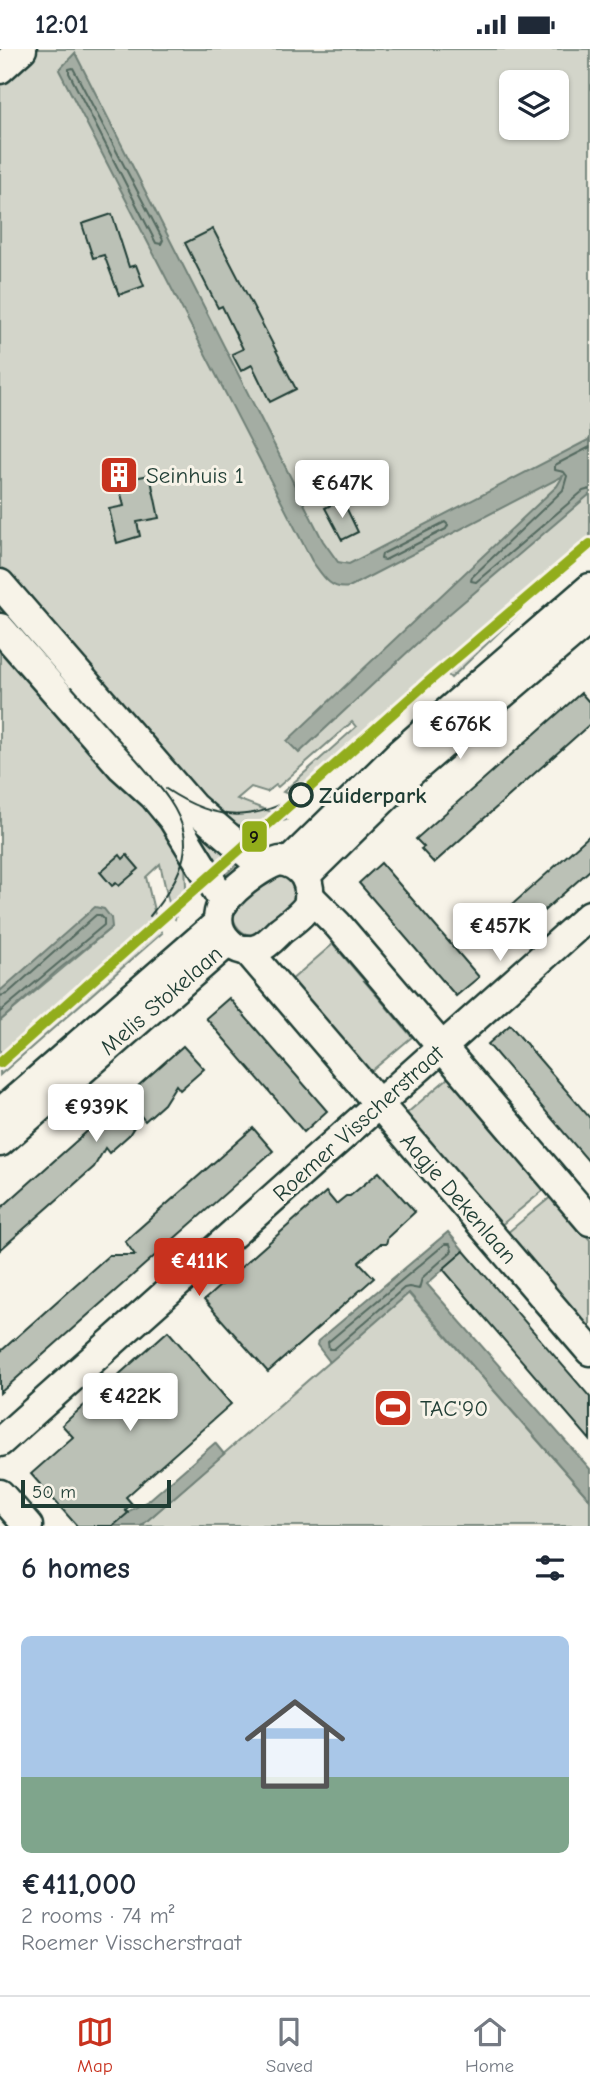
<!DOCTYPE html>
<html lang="en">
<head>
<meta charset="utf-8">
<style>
	body { margin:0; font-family:"Comic Neue",sans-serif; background:#f6f6f7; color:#1f2937; height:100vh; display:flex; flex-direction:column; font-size:26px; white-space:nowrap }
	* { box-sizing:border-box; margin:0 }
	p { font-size:23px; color:#747a83 }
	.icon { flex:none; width:38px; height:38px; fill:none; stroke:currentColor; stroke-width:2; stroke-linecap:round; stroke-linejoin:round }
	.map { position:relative; height:1477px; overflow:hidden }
	.sheet { display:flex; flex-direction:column; background:#fff; flex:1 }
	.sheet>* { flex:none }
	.tools { position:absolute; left:499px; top:21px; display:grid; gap:14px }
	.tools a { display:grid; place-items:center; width:70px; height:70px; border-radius:10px; background:#fff; box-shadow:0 2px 5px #0004; font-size:35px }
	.scale { position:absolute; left:21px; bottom:18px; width:150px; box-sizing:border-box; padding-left:7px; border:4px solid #1f3d34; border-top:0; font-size:19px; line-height:24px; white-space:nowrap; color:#1f3d34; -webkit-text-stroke:5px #f7f3e8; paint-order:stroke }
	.price { position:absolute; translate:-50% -60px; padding:0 16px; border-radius:7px; background:#fff; color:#222; font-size:23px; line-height:46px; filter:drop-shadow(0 2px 4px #0008) }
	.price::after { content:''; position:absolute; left:50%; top:42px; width:21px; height:16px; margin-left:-10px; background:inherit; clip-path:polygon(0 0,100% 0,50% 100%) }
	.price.selected { background:#c8321e; color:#fff }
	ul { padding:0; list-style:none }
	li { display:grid; align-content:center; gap:14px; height:371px; padding:0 21px }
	li span { display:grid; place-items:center; height:217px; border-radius:10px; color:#555 }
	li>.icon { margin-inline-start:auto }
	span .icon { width:126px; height:126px; fill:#fffc; stroke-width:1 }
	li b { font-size:30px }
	h2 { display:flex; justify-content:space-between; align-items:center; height:84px; padding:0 21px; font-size:30px }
	.status { display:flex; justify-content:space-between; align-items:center; height:49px; padding:0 35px; background:#fff; direction:ltr }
	.status svg { height:19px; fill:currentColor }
	.dock { display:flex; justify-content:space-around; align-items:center; height:98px; border-top:2px solid #e0e1e3; background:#fff; font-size:19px; color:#747a83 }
	.dock a { display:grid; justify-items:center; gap:4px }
	.dock .selected { color:#c8321e }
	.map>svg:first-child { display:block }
	.green { fill:#d3d5ca; stroke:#79897f; stroke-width:2; fill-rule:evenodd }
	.water { fill:#a4ada3; stroke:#6f8077; stroke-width:2 }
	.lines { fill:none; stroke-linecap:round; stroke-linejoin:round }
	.shore { stroke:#546a60; stroke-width:2 }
	.building { fill:#bbc1b6; stroke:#1f3d34; stroke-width:2 }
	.minor-casing { stroke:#1f3d34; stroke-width:33 }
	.minor { stroke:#f7f3e8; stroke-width:28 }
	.tram { stroke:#1f3d34; stroke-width:2 }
	.tram-1-casing { stroke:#f7f3e8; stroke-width:16 }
	.tram-1 { stroke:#92ad1a; stroke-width:10 }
	.stop-dot { fill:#f7f3e8; stroke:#1f3d34; stroke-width:3.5 }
	.labels { text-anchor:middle; stroke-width:6; stroke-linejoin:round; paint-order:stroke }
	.poi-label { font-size:23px; fill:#1f3d34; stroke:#f7f3e8; text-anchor:start }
	.stop-label { font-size:23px; font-weight:bold; fill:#1f3d34; stroke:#f7f3e8; text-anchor:start }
	.street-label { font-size:23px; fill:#1f3d34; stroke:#f7f3e8 }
	.line-badge { stroke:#f7f3e8; stroke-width:2.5 }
	.pale-badge-label { font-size:19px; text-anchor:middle; font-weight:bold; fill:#111 }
</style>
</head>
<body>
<div class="status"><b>12:01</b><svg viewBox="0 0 49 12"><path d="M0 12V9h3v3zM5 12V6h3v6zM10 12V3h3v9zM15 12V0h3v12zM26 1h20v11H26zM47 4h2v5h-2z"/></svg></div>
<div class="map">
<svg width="590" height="1477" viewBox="0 0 590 1477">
	<rect width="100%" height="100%" fill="#f7f3e8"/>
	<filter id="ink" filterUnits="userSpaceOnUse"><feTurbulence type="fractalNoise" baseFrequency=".0143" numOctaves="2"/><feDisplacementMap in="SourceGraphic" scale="14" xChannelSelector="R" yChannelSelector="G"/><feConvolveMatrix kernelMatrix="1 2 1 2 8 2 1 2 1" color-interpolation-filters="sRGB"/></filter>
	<g filter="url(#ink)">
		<g class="green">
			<path d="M0,0H590V501L555,530L451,629L447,625L304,751L283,743L356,678L352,673L278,738L276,736L267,743L251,738L237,750L282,767L286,771C268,777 249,780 230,774L244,809L219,831L185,816L186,837L175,870L172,867L160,815L146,828L158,878L162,884L0,1026V972L112,878L0,958ZM511,33H556V79H511Z"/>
			<path d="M275,825C290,829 295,837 297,852C283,864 258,900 239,880C233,874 233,868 233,860Z"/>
			<polygon points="333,895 412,988 369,1024 290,932"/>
			<polygon points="448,1029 455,1033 545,1140 500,1177 415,1078 406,1065"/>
			<polygon points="552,1147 590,1191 590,1280 507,1184"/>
			<polygon points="408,1244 590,1451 590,1477 141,1477"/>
		</g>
		<g class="water">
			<path d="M75,4L323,492L338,513L349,515L590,390V445L441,572L299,704L287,692L557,437L563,427L349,538C330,542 322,525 312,512L59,21Z"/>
			<polygon points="95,858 104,860 111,869 112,878 58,921 0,972 0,942"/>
			<polygon points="448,1183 464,1202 427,1235 590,1420 590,1451 409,1244 330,1313 317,1296 318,1292"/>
			<polygon points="215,1394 224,1405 141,1477 112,1477 129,1462 148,1452"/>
		</g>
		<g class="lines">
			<g class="shore">
				<polygon points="73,19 163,191 161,195 156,194 69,24 69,20"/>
				<polyline points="590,398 555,416 555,421 564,423 567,427 563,441 472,528 471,532 476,533 583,442 590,440"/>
				<polygon points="445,473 448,476 446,480 385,511 381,510 382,505"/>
				<polyline points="0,947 7,945 96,866 100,866 104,870 104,876 0,963"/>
				<polygon points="445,1195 450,1195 452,1202 422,1229 419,1240 409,1238 404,1239 334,1300 329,1300 328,1293"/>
			</g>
		</g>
		<g class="building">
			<polygon points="112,165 129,218 136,216 144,237 119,246 104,206 93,209 82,175"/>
			<polygon points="213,180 296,340 270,353 252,316 241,322 232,305 243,300 222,257 218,259 185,194"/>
			<polygon points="150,426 159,469 137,473 140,487 117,494 109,460 124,457 118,432"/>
			<polygon points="342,450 358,483 342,491 325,459"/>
			<polygon points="581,644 590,654 590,675 434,814 421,800 424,798 416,790"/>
			<polygon points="590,786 590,821 503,898 486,879"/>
			<polygon points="120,806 123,810 127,806 139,820 119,837 116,834 112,837 100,823"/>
			<polygon points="381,814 479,928 456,947 359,834"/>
			<polygon points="229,949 327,1062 304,1083 206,969"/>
			<polygon points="510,976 590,1069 590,1114 488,995"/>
			<polygon points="183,997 204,1020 180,1041 176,1036 164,1055 145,1072 141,1067 129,1086 109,1104 105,1099 94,1118 0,1201 0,1160"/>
			<polygon points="253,1079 273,1102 0,1344 0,1303 109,1206 135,1206 125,1192"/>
			<polygon points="379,1123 415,1163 388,1188 386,1195 380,1195 359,1213 374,1229 268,1323 204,1251 326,1143 336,1155 346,1147 350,1147"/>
			<polygon points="464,1202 590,1348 590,1391 443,1220"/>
			<polygon points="168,1282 231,1355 126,1448 132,1455 125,1461 128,1464 113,1477 77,1477 31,1425 73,1388 62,1376"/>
		</g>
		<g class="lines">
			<g class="minor-casing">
				<g id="minor">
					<polyline points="0,20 22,0"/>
					<polyline points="0,535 193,758 263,818"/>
					<polyline points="0,579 122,718 154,747 173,770 224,853"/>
					<path d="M280,812C303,815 313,834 308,856C302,866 290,874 280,882C274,888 267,896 259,899C237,909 214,886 219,863C223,845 263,816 280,812Z"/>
					<polyline points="289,813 400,704 590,539"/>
					<polyline points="305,827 413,721 590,570"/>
					<polyline points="310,848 338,876 590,1172"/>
					<polyline points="247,901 590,1302"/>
					<polyline points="0,1064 218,874"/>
					<polyline points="0,1093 228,893"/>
					<polyline points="0,1393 590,866"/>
					<polyline points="0,1445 28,1477"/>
				</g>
			</g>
			<use href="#minor" class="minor"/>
			<g class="tram">
				<path d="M72,638C93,662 114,686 136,710C190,771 206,798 150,867"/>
				<path d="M166,740C217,774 256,774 307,741"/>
			</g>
			<g class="tram-1-casing">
				<polyline id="tram-1" points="0,1014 427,634 590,495"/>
			</g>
			<use href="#tram-1" class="tram-1"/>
		</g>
	</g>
	<defs>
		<g id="building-square" transform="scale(2.0125)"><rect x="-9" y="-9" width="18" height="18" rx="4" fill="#c8321e" stroke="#f7f3e8"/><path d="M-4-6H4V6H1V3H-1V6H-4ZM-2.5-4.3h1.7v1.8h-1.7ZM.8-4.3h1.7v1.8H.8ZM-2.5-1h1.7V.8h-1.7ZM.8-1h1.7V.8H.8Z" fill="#fff"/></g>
		<g id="stadium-square" transform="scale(2.0125)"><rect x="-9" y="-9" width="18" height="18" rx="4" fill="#c8321e" stroke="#f7f3e8"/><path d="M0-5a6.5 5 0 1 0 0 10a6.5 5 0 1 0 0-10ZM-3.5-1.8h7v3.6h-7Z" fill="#fff"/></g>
	</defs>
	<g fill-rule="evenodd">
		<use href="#building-square" x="119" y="426"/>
		<use href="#stadium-square" x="393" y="1359"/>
	</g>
	<circle class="stop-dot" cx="301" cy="746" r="11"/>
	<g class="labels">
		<g class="poi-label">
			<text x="146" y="434">Seinhuis 1</text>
			<text x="420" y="1367">TAC'90</text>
		</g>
		<g class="stop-label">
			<text x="319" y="754">Zuiderpark</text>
		</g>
		<g class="street-label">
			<text transform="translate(161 951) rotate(-41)" y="8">Melis Stokelaan</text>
			<text transform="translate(358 1074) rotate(-42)" y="8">Roemer Visscherstraat</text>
			<text transform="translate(459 1149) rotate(49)" y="8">Aagje Dekenlaan</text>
		</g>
	</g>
	<rect class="line-badge" x="241" y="771" width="27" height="33" rx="7" fill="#92ad1a"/>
	<g class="pale-badge-label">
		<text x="254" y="794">9</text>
	</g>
</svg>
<div class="tools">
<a><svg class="icon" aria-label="layers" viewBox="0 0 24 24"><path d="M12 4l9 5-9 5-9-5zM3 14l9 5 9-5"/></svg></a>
</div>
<div class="scale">50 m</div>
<b class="price" style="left:342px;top:471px">€647K</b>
<b class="price" style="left:460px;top:712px">€676K</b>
<b class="price" style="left:500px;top:914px">€457K</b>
<b class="price" style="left:96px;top:1095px">€939K</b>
<b class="price selected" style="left:199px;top:1249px">€411K</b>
<b class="price" style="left:130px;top:1384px">€422K</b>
</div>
<section class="sheet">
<h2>6 homes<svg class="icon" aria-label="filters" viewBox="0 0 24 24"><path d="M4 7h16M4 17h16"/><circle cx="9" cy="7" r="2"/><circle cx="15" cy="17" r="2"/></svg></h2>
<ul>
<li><span style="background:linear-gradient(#a9c7e8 65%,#7fa58c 0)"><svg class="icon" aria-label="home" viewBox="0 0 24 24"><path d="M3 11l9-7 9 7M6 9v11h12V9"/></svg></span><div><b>€411,000</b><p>2 rooms · 74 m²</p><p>Roemer Visscherstraat</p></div></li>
</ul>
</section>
<nav class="dock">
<a class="selected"><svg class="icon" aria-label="map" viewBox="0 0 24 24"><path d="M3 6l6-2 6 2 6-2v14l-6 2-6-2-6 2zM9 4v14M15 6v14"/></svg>Map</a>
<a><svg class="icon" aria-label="saved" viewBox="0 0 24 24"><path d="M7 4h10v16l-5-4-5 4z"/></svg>Saved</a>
<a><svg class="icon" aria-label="home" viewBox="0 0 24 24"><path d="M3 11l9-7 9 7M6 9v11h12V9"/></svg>Home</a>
</nav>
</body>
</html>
